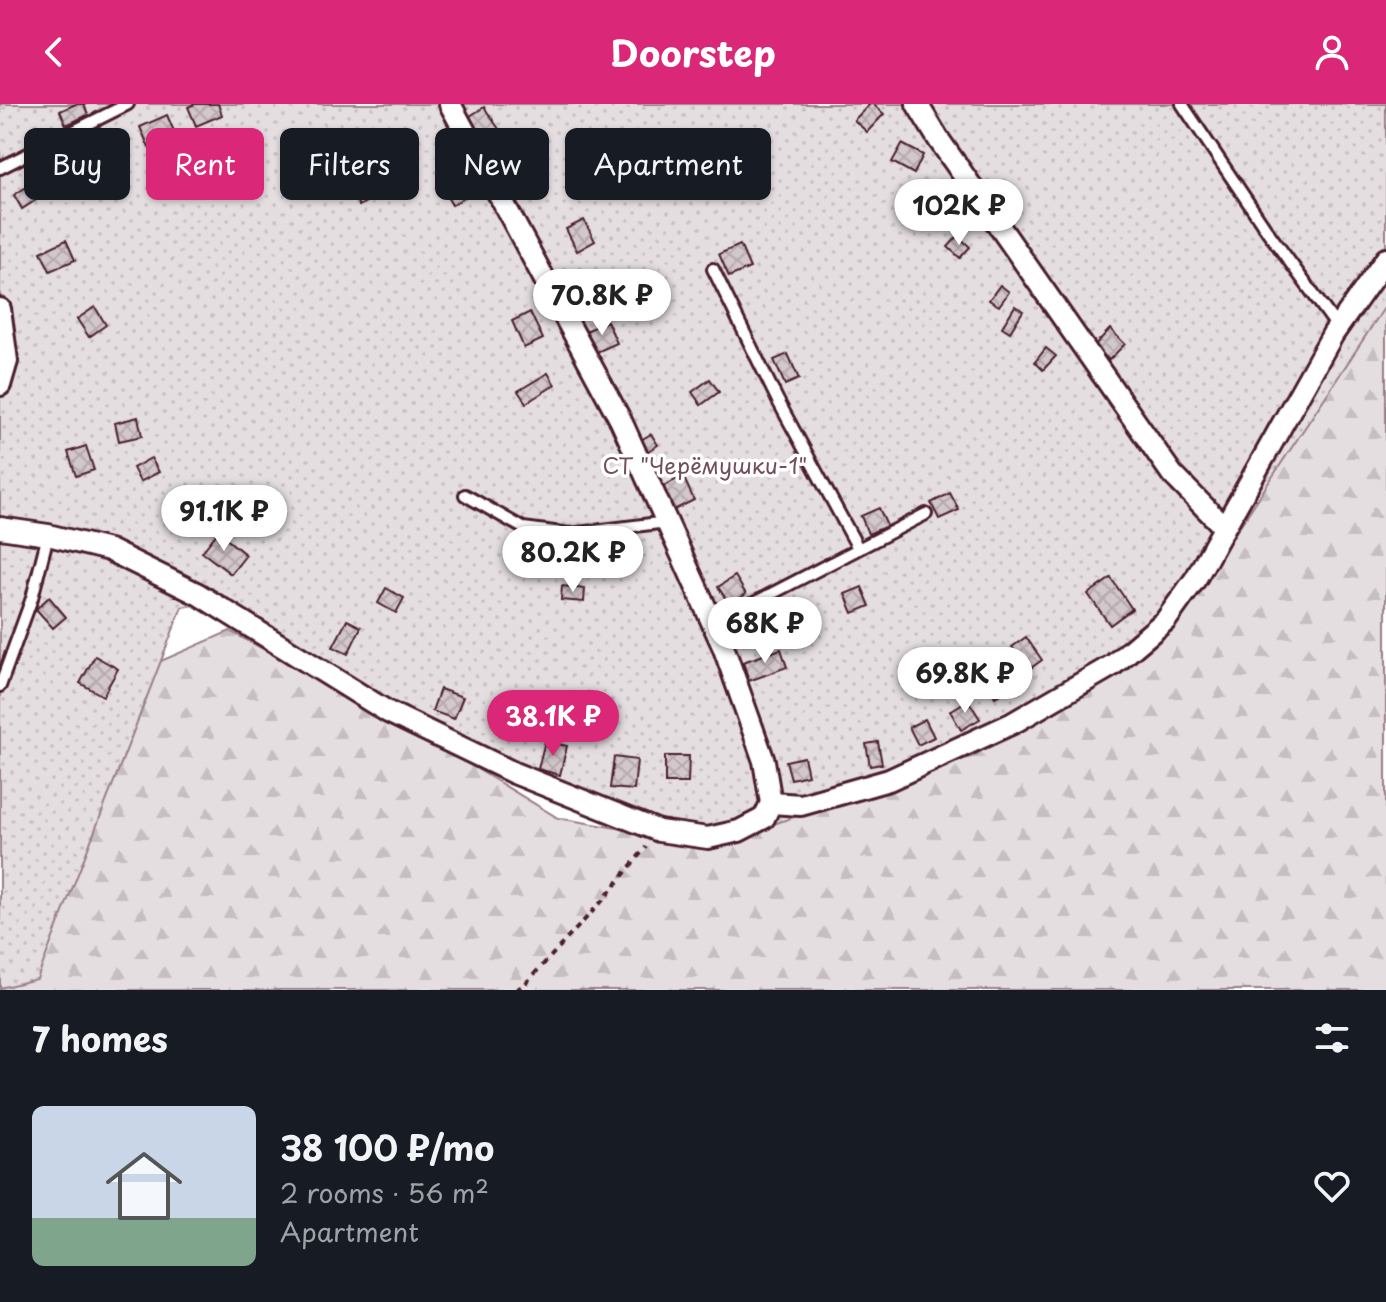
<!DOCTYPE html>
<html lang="en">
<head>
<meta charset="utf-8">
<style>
	body { margin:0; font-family:"Playpen Sans",sans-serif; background:#242831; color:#f1f3f6; height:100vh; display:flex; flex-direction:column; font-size:30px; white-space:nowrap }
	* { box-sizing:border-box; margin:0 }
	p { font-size:26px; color:#9ea1a6 }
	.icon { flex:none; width:44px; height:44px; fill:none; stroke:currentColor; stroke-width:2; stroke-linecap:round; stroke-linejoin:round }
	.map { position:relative; height:886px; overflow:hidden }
	.drawer { display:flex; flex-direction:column; background:#171b24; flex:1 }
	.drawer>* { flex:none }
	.banner { position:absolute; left:24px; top:24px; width:800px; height:72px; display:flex; gap:16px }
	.price { position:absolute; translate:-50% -68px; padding:0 18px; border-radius:28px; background:#fff; color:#222; font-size:26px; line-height:52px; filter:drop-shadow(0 2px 4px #0008) }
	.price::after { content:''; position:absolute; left:50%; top:48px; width:24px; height:18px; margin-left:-12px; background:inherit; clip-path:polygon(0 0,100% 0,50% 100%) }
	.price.selected { background:#db2777; color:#fff }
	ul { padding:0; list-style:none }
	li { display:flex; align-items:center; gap:24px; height:200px; padding:0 32px }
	li span { display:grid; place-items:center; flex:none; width:224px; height:160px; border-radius:12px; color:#555 }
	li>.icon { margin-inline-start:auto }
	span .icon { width:96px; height:96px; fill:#fffc; stroke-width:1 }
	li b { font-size:34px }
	h2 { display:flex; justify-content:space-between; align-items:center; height:96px; padding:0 32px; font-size:34px }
	.chip { padding:0 28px; border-radius:12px; background:#171b24; box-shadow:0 2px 6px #0004; font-size:28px; line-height:72px }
	.chip.selected { background:#db2777; color:#fff }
	header { display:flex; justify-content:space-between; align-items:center; height:104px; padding:0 32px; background:#db2777; color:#fff; font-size:36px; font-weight:700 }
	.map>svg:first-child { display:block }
	.forest { fill:url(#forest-firs); stroke:#987e86; stroke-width:2 }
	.garden { fill:url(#garden-dots); stroke:#987e86; stroke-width:2 }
	.building { fill:url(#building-cross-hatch); stroke:#4a1f2b; stroke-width:2 }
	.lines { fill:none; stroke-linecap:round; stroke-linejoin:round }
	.service-casing { stroke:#4a1f2b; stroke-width:16 }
	.minor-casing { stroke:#4a1f2b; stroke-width:26 }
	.path { stroke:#4a1f2b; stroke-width:4; stroke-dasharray:6 6; stroke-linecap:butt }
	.service { stroke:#fff; stroke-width:10 }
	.minor { stroke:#fff; stroke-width:20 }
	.labels { text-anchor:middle; stroke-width:7; stroke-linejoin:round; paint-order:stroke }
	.park-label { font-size:22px; fill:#714f58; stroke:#fff }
</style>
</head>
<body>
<header><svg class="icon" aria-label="back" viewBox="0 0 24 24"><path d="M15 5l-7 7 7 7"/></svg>Doorstep<svg class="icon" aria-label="person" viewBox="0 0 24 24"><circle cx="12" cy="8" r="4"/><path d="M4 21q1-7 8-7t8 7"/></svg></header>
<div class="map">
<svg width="1386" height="886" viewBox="0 0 1386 886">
	<defs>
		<pattern id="forest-firs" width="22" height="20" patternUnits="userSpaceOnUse" patternTransform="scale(2)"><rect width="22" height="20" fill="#e5dee0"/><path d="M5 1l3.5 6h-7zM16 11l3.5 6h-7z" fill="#c6bec0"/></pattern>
		<pattern id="garden-dots" width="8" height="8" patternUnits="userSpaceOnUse" patternTransform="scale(2)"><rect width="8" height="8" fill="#e5dee0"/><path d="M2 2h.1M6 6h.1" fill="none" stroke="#c6bec0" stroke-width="1.8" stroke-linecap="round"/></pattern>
		<pattern id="building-cross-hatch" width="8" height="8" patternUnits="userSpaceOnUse" patternTransform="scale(2)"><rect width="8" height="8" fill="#d2c7cb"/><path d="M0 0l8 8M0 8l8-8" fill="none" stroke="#b6aaae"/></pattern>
	</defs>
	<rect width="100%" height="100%" fill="#fff"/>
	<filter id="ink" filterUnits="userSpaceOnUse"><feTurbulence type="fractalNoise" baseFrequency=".0125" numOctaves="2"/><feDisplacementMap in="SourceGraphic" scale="16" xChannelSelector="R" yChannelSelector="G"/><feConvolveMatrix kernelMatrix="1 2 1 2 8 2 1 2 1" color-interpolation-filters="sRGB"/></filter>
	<g filter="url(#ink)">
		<polygon class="forest" points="1386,170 1386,886 0,886 0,858 27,615 230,527 426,634 558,714 693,737 974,652 1145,525"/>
		<polygon class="garden" points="0,0 1386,0 1386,201 1173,523 1021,625 895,686 794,713 701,745 511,677 386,620 199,500 182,503 37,875 0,884"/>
		<g class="building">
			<polygon points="76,0 84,0 88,11 66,21 60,7"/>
			<polygon points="195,0 218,0 222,11 196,22 188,3"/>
			<polygon points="870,0 873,0 884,10 867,28 854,16"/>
			<polygon points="484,3 501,28 484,39 467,14"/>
			<polygon points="167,11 176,32 149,44 140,23"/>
			<polygon points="902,40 923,51 914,70 892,58"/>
			<polygon points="359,63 376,92 359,102 343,72"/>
			<polygon points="457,67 470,90 452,101 438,78"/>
			<polygon points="535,68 543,78 528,91 519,80"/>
			<polygon points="36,77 44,91 22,105 14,91"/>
			<polygon points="930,87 945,97 933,113 919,102"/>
			<polygon points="584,116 595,137 577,147 566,125"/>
			<polygon points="958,132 970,143 960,154 948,143"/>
			<polygon points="66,136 75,156 50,167 41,148"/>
			<polygon points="740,141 750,164 729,173 719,150"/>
			<polygon points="1000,181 1009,188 999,202 989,196"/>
			<polygon points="595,193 600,201 586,210 581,202"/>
			<polygon points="1015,202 1023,207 1010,228 1002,223"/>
			<polygon points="95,203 106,221 89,233 77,215"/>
			<polygon points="530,208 543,235 524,244 512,217"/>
			<polygon points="607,217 617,239 597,248 586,227"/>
			<polygon points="1110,225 1125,240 1109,256 1094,242"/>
			<polygon points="1046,244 1056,252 1043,266 1035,258"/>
			<polygon points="788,250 799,275 785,281 774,256"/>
			<polygon points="548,269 555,281 526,299 518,287"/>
			<polygon points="710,275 719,288 701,301 692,288"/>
			<polygon points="138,313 142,332 119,337 115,319"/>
			<polygon points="651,330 658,341 646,348 639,337"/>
			<polygon points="86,342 94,366 76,372 68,348"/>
			<polygon points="151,354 159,368 140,378 133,364"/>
			<polygon points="683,372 694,396 672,407 660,384"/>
			<polygon points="950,389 959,406 939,415 931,399"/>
			<polygon points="879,404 887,422 868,430 861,412"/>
			<polygon points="218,428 246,451 231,470 202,448"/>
			<polygon points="735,472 746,490 730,501 718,483"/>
			<polygon points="1111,474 1132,505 1110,521 1088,490"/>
			<polygon points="562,482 585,485 584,498 561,496"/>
			<polygon points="862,483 870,502 853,509 845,490"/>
			<polygon points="386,484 404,494 396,509 378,499"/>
			<polygon points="49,493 66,513 53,524 36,505"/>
			<polygon points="347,516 361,523 348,550 333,543"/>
			<polygon points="756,525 760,533 744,540 740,532"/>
			<polygon points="1026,533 1042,556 1028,566 1012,543"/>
			<polygon points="781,545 787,563 749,577 743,558"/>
			<polygon points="95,552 118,565 103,592 80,579"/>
			<polygon points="998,572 1007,586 995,593 987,578"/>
			<polygon points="440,585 463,593 454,615 432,607"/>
			<polygon points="968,596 980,615 961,626 950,607"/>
			<polygon points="925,615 934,633 918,641 909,623"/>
			<polygon points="545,637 567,642 560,671 538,665"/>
			<polygon points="878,638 882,660 870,662 866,640"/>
			<polygon points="665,652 689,652 688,679 665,679"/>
			<polygon points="614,653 637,656 634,686 610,684"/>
			<polygon points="804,653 808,671 791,675 786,657"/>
		</g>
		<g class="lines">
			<g class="service-casing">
				<g id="service">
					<polyline points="1182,0 1268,128 1338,224"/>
					<polyline points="0,64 128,0"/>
					<polyline points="713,165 778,297 858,444"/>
					<polyline points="465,391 523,424 570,430 667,418"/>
					<polyline points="713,520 926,410"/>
					<polyline points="0,582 32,494 48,431"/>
				</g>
			</g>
			<g class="minor-casing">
				<g id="minor">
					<polyline points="917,0 939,36 1172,370 1224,423"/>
					<polyline points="0,205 7,257 0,281"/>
					<polyline points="0,424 48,431 109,446 198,490 388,608 514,669 659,727 708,734 739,727 764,714 771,699 764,657 723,542 621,317 450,0"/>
					<polyline points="771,699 801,701 889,676 1013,619 1113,561 1166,516 1196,474 1333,230 1386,155"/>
				</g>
			</g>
			<polyline class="path" points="516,886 525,880 604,795 646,743"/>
			<use href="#service" class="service"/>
			<use href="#minor" class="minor"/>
		</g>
	</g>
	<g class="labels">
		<g class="park-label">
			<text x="705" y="370">СТ "Черёмушки-1"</text>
		</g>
	</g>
</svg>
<b class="price" style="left:959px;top:143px">102K ₽</b>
<b class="price" style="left:602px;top:233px">70.8K ₽</b>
<b class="price" style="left:224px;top:449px">91.1K ₽</b>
<b class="price" style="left:573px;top:490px">80.2K ₽</b>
<b class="price" style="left:765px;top:561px">68K ₽</b>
<b class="price" style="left:965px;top:611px">69.8K ₽</b>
<b class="price selected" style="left:553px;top:654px">38.1K ₽</b>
<div class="banner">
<a class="chip">Buy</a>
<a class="chip selected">Rent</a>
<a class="chip">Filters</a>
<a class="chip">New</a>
<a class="chip">Apartment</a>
</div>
</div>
<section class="drawer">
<h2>7 homes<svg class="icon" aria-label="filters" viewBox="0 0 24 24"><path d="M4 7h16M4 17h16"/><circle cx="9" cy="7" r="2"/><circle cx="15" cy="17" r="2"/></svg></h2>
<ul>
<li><span style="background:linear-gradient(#c9d6e8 70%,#7fa58c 0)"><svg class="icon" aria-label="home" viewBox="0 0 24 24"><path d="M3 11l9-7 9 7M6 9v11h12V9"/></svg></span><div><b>38 100 ₽/mo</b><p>2 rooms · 56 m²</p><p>Apartment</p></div><svg class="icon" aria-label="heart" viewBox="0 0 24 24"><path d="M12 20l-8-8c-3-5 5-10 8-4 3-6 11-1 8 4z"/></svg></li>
</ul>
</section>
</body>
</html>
